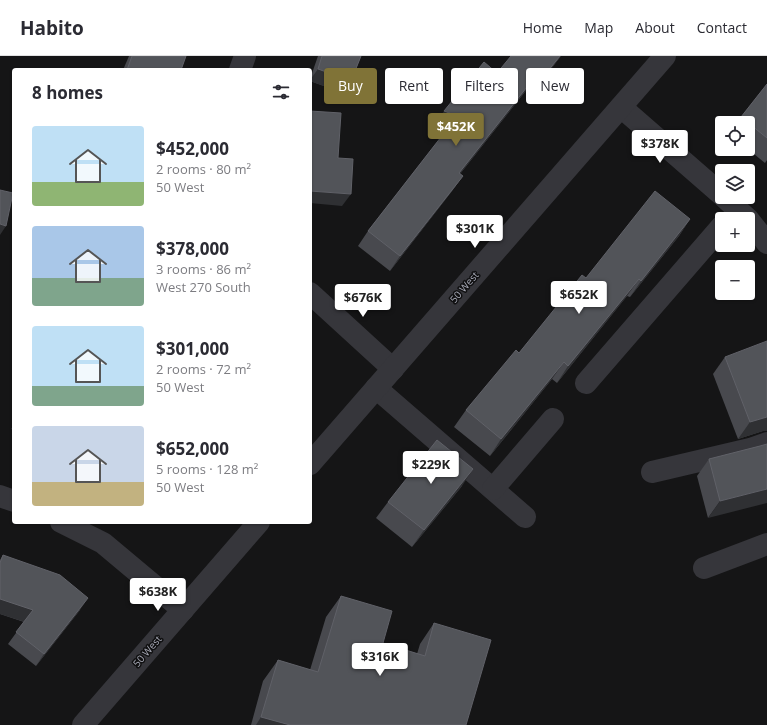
<!DOCTYPE html>
<html lang="en">
<head>
<meta charset="utf-8">
<style>
	body { margin:0; font-family:"Open Sans",sans-serif; background:#f7f7f7; color:#2b2b33; height:100vh; display:flex; flex-direction:column; font-size:15px; white-space:nowrap }
	* { box-sizing:border-box; margin:0 }
	p { font-size:13px; color:#7c7c81 }
	.icon { flex:none; width:22px; height:22px; fill:none; stroke:currentColor; stroke-width:2; stroke-linecap:round; stroke-linejoin:round }
	.map { position:relative; flex:1; overflow:hidden }
	.sheet { position:absolute; left:12px; top:12px; width:300px; height:456px; display:flex; flex-direction:column; background:#fff; border-radius:4px; box-shadow:0 1px 3px #0004 }
	.sheet>* { flex:none }
	.banner { position:absolute; left:324px; top:12px; width:380px; height:36px; display:flex; gap:8px }
	.buttons { position:absolute; left:715px; top:60px; display:grid; gap:8px }
	.buttons a { display:grid; place-items:center; width:40px; height:40px; border-radius:4px; background:#fff; box-shadow:0 1px 3px #0004; font-size:20px }
	.price { position:absolute; translate:-50% -34px; padding:0 9px; border-radius:4px; background:#fff; color:#222; font-size:13px; line-height:26px; filter:drop-shadow(0 1px 2px #0008) }
	.price::after { content:''; position:absolute; left:50%; top:24px; width:12px; height:9px; margin-left:-6px; background:inherit; clip-path:polygon(0 0,100% 0,50% 100%) }
	.price.on { background:#807337; color:#fff }
	ul { padding:0; list-style:none }
	li { display:flex; align-items:center; gap:12px; height:100px; padding:0 20px }
	li span { display:grid; place-items:center; flex:none; width:112px; height:80px; border-radius:4px; color:#555 }
	li>.icon { margin-inline-start:auto }
	span .icon { width:48px; height:48px; fill:#fffc; stroke-width:1 }
	li b { font-size:17px }
	h2 { display:flex; justify-content:space-between; align-items:center; height:48px; padding:0 20px; font-size:17px }
	.chip { padding:0 14px; border-radius:4px; background:#fff; box-shadow:0 1px 3px #0004; font-size:14px; line-height:36px }
	.chip.on { background:#807337; color:#fff }
	header { display:flex; align-items:center; gap:24px; box-sizing:border-box; height:56px; padding:0 20px; background:#fff; border-bottom:1px solid #e1e1e2 }
	header strong { font-size:19px }
	nav { display:flex; gap:22px; margin-inline-start:auto; font-size:14px }
	.map>svg:first-child { display:block }
	.lines { fill:none; stroke-linecap:round; stroke-linejoin:round }
	.minor { stroke:#36363b; stroke-width:22 }
	.wall { fill:#48494e }
	.shaded-wall { fill:#2f3033 }
	.building { fill:#525459; stroke:#606168 }
	.labels { text-anchor:middle; stroke-width:3; stroke-linejoin:round; paint-order:stroke }
	.street-label { font-size:10px; fill:#a7a9b6; stroke:#101011 }
</style>
</head>
<body>
<header>
<strong>Habito</strong>
<nav><a>Home</a><a>Map</a><a>About</a><a>Contact</a></nav>
</header>
<div class="map">
<svg width="767" height="669" viewBox="0 0 767 669">
	<rect width="100%" height="100%" fill="#151516"/>
	<g class="lines">
		<g class="minor">
			<polyline points="240,14 245,0"/>
			<polyline points="621,51 722,139"/>
			<polyline points="724,141 748,163 767,187"/>
			<polyline points="310,237 393,313"/>
			<polyline points="586,327 722,170"/>
			<polyline points="376,332 525,461"/>
			<polyline points="310,408 665,0"/>
			<polyline points="652,416 750,393 767,387"/>
			<polyline points="493,433 553,363"/>
			<polyline points="0,440 14,445"/>
			<polyline points="61,466 103,487 183,554"/>
			<polyline points="704,512 767,488"/>
			<polyline points="83,669 259,466"/>
		</g>
	</g>
	<g class="wall">
		<polygon points="129,0 186,0 181,14 123,14"/>
		<polygon points="318,0 361,0 351,25 343,37 310,25 310,23"/>
		<polygon points="561,0 537,31 532,27 460,118 463,120 452,135 390,215 358,190 368,175 446,75 433,70 497,17"/>
		<polygon points="767,28 767,104 765,107 748,93 748,67 737,67"/>
		<polygon points="690,163 679,180 630,241 627,240 557,327 552,323 490,400 454,371 466,354 519,297 586,222"/>
		<polygon points="725,301 763,375 738,383 713,318"/>
		<polygon points="760,390 708,462 697,420 709,403"/>
		<polygon points="462,430 412,491 376,462 388,446"/>
		<polygon points="3,499 80,554 36,610 8,588 24,566 0,558 0,504"/>
		<polygon points="341,540 383,587 417,598 420,588 434,567 466,669 251,669 263,625 278,604 310,614 326,561"/>
	</g>
	<g class="shaded-wall">
		<polygon points="560,0 561,0 537,31 547,16"/>
		<polygon points="542,12 532,27 449,132 459,117"/>
		<polygon points="318,13 351,25 343,37 310,25 310,24"/>
		<polygon points="444,55 460,61 450,76 433,70"/>
		<polygon points="463,120 452,135 390,215 400,200"/>
		<polygon points="310,135 351,138 342,150 310,147"/>
		<polygon points="690,163 679,180 630,241 641,225"/>
		<polygon points="0,168 6,170 0,179"/>
		<polygon points="639,223 627,240 557,327 568,310"/>
		<polygon points="564,306 552,323 490,400 501,383"/>
		<polygon points="767,361 767,375 763,375 738,383 750,366"/>
		<polygon points="14,369 14,374 11,373"/>
		<polygon points="473,413 462,430 412,491 424,474"/>
		<polygon points="767,433 767,447 708,462 720,445"/>
		<polygon points="88,542 80,554 36,610 44,598"/>
		<polygon points="0,543 33,554 25,566 0,558"/>
		<polygon points="261,661 290,669 256,669"/>
	</g>
	<g class="building">
		<polygon points="132,0 186,0 181,14 127,14"/>
		<polygon points="322,0 361,0 351,25 318,13"/>
		<polygon points="511,0 560,0 547,16 542,12 459,117 463,120 400,200 368,175 455,63 460,64 460,61 444,55 484,6 497,17"/>
		<polygon points="767,28 767,82 741,61"/>
		<polygon points="310,55 341,57 338,102 353,103 351,138 310,135"/>
		<polygon points="0,134 13,137 6,170 0,168"/>
		<polygon points="655,135 690,163 641,225 639,223 568,310 564,306 501,383 466,354 516,294 519,297 582,219 586,222"/>
		<polygon points="767,285 767,361 750,366 725,301"/>
		<polygon points="437,384 473,413 424,474 388,446"/>
		<polygon points="767,388 767,433 720,445 709,403 760,390"/>
		<polygon points="3,499 60,519 88,542 44,598 16,576 33,554 0,543 0,507"/>
		<polygon points="341,540 392,555 383,587 425,600 434,567 491,584 466,669 290,669 261,661 278,604 318,616"/>
	</g>
	<g class="labels">
		<g class="street-label">
			<text transform="translate(464 231) rotate(-49)" y="4">50 West</text>
			<text transform="translate(147 595) rotate(-49)" y="4">50 West</text>
		</g>
	</g>
</svg>
<div class="buttons">
<a><svg class="icon" aria-label="locate" viewBox="0 0 24 24"><circle cx="12" cy="12" r="6"/><path d="M12 2v4M12 18v4M2 12h4M18 12h4"/></svg></a>
<a><svg class="icon" aria-label="layers" viewBox="0 0 24 24"><path d="M12 4l9 5-9 5-9-5zM3 14l9 5 9-5"/></svg></a>
<a>+</a>
<a>−</a>
</div>
<b class="price on" style="left:456px;top:91px">$452K</b>
<b class="price" style="left:660px;top:108px">$378K</b>
<b class="price" style="left:475px;top:193px">$301K</b>
<b class="price" style="left:579px;top:259px">$652K</b>
<b class="price" style="left:363px;top:262px">$676K</b>
<b class="price" style="left:431px;top:429px">$229K</b>
<b class="price" style="left:158px;top:556px">$638K</b>
<b class="price" style="left:380px;top:621px">$316K</b>
<div class="banner">
<a class="chip on">Buy</a>
<a class="chip">Rent</a>
<a class="chip">Filters</a>
<a class="chip">New</a>
</div>
<section class="sheet">
<h2>8 homes<svg class="icon" aria-label="filters" viewBox="0 0 24 24"><path d="M4 7h16M4 17h16"/><circle cx="9" cy="7" r="2"/><circle cx="15" cy="17" r="2"/></svg></h2>
<ul>
<li><span style="background:linear-gradient(#bfe0f5 70%,#8fb573 0)"><svg class="icon" aria-label="home" viewBox="0 0 24 24"><path d="M3 11l9-7 9 7M6 9v11h12V9"/></svg></span><div><b>$452,000</b><p>2 rooms · 80 m²</p><p>50 West</p></div></li>
<li><span style="background:linear-gradient(#a9c7e8 65%,#7fa58c 0)"><svg class="icon" aria-label="home" viewBox="0 0 24 24"><path d="M3 11l9-7 9 7M6 9v11h12V9"/></svg></span><div><b>$378,000</b><p>3 rooms · 86 m²</p><p>West 270 South</p></div></li>
<li><span style="background:linear-gradient(#bfe0f5 75%,#7fa58c 0)"><svg class="icon" aria-label="home" viewBox="0 0 24 24"><path d="M3 11l9-7 9 7M6 9v11h12V9"/></svg></span><div><b>$301,000</b><p>2 rooms · 72 m²</p><p>50 West</p></div></li>
<li><span style="background:linear-gradient(#c9d6e8 70%,#c2b280 0)"><svg class="icon" aria-label="home" viewBox="0 0 24 24"><path d="M3 11l9-7 9 7M6 9v11h12V9"/></svg></span><div><b>$652,000</b><p>5 rooms · 128 m²</p><p>50 West</p></div></li>
</ul>
</section>
</div>
</body>
</html>
